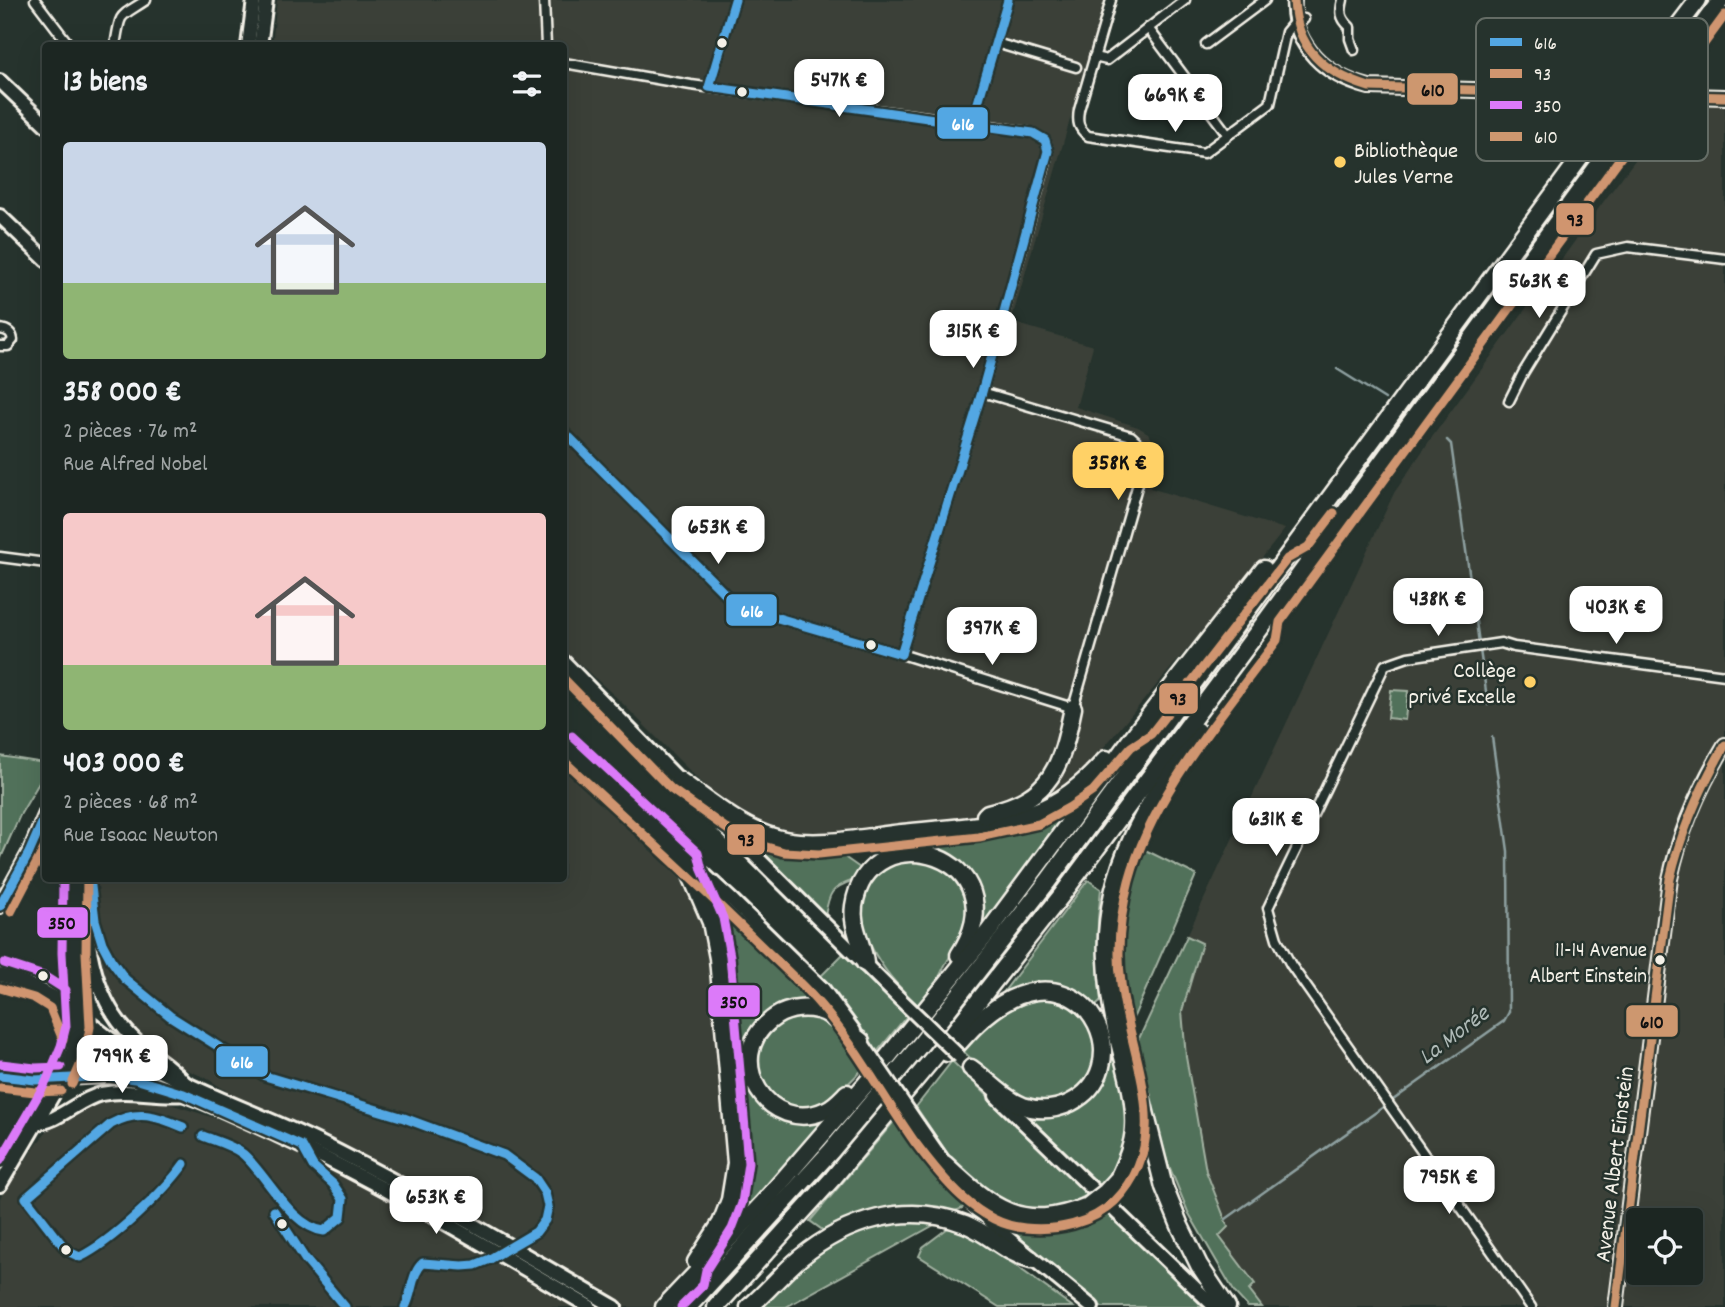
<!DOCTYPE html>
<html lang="fr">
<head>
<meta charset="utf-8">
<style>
	body { margin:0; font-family:Dekko,sans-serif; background:#252e2a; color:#f1f3f6; height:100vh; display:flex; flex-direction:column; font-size:26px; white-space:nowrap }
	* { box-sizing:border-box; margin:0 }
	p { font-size:23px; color:#a0a5a5 }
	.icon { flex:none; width:38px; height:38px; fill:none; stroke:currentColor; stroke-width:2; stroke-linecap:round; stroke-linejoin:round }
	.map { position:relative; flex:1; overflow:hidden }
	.panel { position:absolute; left:42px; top:42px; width:525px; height:840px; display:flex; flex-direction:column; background:#1c2622; border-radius:7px; box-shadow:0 7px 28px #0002,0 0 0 2px #3a4340 }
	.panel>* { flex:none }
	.buttons { position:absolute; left:1626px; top:1208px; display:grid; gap:14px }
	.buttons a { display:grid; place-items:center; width:77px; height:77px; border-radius:7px; background:#1c2622; box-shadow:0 7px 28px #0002,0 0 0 2px #3a4340; font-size:35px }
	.price { position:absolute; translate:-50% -60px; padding:0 16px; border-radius:14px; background:#fff; color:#222; font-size:23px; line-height:46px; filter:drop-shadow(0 2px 4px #0008) }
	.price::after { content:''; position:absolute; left:50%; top:42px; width:21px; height:16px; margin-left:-10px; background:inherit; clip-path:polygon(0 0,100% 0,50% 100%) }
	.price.current { background:#ffd166; color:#111 }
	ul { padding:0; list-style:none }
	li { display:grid; align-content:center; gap:14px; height:371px; padding:0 21px }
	li span { display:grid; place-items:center; height:217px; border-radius:7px; color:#555 }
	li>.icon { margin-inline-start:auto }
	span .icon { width:126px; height:126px; fill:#fffc; stroke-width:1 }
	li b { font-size:30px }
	h2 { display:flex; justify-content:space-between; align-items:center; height:84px; padding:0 21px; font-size:30px }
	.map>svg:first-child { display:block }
	.built { fill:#3a4038; fill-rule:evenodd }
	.green { fill:#51715a; stroke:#a2b1a1; stroke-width:2 }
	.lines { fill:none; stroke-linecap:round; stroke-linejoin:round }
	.stream { stroke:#8ea0a0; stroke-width:2.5 }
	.street-casing { stroke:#f4f1e8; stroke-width:13 }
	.secondary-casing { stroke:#f4f1e8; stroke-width:18 }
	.primary-casing { stroke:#f4f1e8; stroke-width:18 }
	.highway-casing { stroke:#f4f1e8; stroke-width:21 }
	.street { stroke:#26332d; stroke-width:8 }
	.secondary { stroke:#26332d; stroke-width:12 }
	.primary { stroke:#26332d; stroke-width:12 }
	.highway { stroke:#26332d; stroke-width:16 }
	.primary-bridge-casing { stroke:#f4f1e8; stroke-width:18; stroke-linecap:butt }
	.highway-bridge-casing { stroke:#f4f1e8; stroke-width:21; stroke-linecap:butt }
	.primary-bridge { stroke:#26332d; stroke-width:12 }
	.highway-bridge { stroke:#26332d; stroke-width:16 }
	.bus-1-casing { stroke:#26332d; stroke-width:14 }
	.bus-2-casing { stroke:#26332d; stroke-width:14 }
	.bus-3-casing { stroke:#26332d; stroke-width:14 }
	.bus-4-casing { stroke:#26332d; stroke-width:14 }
	.bus-1 { stroke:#53a7e3; stroke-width:9 }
	.bus-2 { stroke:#d0956f; stroke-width:9 }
	.bus-3 { stroke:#dc7af9; stroke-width:9 }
	.bus-4 { stroke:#cd976f; stroke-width:9 }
	.bus-dot { fill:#f4f1e8; stroke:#26332d; stroke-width:2.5 }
	.poi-dot { fill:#ffd166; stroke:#26332d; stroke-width:2.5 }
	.labels { text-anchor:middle; stroke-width:5; stroke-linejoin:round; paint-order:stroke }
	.bus-label { font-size:21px; fill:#f4f1e8; stroke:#26332d; text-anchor:end }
	.poi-label { font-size:23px; fill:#f4f1e8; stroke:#26332d; text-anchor:start }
	.street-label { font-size:23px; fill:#f4f1e8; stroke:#26332d }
	.water-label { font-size:24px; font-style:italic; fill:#b0bbb8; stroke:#26332d }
	.key { fill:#26332d; stroke:#646c65; stroke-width:2 }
	.key-label { font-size:19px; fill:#f4f1e8 }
	.line-badge { stroke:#26332d; stroke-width:2.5 }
	.badge-label { font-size:19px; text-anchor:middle; font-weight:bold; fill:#fff }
	.pale-badge-label { font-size:19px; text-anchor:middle; font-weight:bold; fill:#111 }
</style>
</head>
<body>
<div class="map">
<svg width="1725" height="1307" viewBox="0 0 1725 1307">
	<rect width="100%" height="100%" fill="#26332d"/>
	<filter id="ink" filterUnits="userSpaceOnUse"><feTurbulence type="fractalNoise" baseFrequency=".0143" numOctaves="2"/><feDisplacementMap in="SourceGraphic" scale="14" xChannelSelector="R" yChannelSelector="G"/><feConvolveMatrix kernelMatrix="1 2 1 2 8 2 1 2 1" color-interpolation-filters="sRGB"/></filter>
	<g filter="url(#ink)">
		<g class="built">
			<polygon points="277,0 1105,0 1011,322 1093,346 1076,407 1138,427 1148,433 1155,444 1157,460 1150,488 1285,529 1228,601 1082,773 1065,787 1031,804 997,817 817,836 787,834 759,825 734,811 700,781 616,697 564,650 564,46 272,46"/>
			<path d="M1679,102L1725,103V1307H1248L1235,1293L1188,1212L1158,1139L1135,1047L1394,493L1430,440L1604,201ZM1638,1220H1690V1272H1638Z"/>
			<polygon points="564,764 687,878 706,924 711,959 729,1160 728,1192 709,1239 656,1307 625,1307 474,1218 398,1177 330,1140 251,1106 206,1078 173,1064 142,1040 112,1003 97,967 92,937 91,879 564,878"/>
			<polygon points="121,1098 145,1098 167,1103 259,1132 380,1193 579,1307 0,1307 0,1198 7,1186 48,1129 62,1118 95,1102"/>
		</g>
		<g class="green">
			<polygon points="1391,690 1408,691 1405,720 1388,718"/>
			<polygon points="0,756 45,763 46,771 20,815 0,860"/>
			<path d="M1063,807L1071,813L987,924L982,921L979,899L955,860L941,850L943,836C988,831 1023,829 1063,807Z"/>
			<path d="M762,841L830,847L860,868L854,880C831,888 829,892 825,916L757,848Z"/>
			<path d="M1135,845L1196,875L1128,1030C1124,1014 1116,995 1114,978C1110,932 1119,888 1135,845Z"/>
			<path d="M918,859C925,861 934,862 939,865C956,875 971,902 968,921C965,938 953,950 945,965C938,980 931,994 921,1008C888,979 834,915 878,874C888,864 905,862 918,859Z"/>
			<path d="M1088,880L1101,889C1096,927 1096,963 1101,1001L1093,1009C1064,970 1027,979 993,1006Z"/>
			<polygon points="725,905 822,1000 820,1005 771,1012 744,1072 804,1122 828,1118 748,1209 737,1207 740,1194 742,1160 718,925"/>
			<polygon points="1187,936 1202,943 1182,1011 1186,1057 1206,1171 1228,1227 1219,1236 1255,1284 1249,1290 1262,1307 1248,1307 1235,1293 1188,1212 1158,1139 1135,1047"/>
			<polygon points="844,953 907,1016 877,1052 821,976"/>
			<path d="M1044,999C1083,1004 1104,1036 1090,1073C1087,1080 1080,1090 1074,1094C1069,1097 1063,1098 1058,1099C1047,1103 1038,1104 1026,1101C1001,1092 981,1068 962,1050C985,1023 1009,1005 1044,999Z"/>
			<path d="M796,1017H816L848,1035L866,1066C855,1076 833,1101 821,1107C771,1131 719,1038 796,1017Z"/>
			<path d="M1114,1050C1125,1100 1140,1148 1100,1189L1019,1110C1032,1111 1046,1114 1058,1113C1091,1111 1102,1074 1114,1050Z"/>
			<polygon points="952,1061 1088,1194 1065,1207 1039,1214 1012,1209 960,1172 916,1107"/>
			<path d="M902,1112L966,1206C942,1221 918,1206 892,1208C867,1211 846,1221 824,1231L810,1221Z"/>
			<path d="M1105,1205L1210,1307H1102L998,1224L1001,1221C1021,1227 1045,1233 1066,1226C1079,1223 1093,1212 1105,1205Z"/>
			<polygon points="893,1220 926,1220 934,1225 786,1307 758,1307 800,1264 832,1240"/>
			<polygon points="948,1228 968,1234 983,1242 1073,1307 999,1307 919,1256 923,1247"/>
		</g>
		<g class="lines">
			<g class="stream">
				<polyline points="1337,369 1385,399"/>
				<polyline points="1447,440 1451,444 1479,643"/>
				<polyline points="1480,650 1488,705"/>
				<polyline points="1226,1219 1504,1021 1509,1012 1508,851 1492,737"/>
			</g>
			<g class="street-casing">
				<g id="street">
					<polyline points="35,0 70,46"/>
					<polyline points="544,0 546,46"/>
					<path d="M1111,0L1079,110C1077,122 1078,128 1088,136L1204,153L1270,104L1286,32L1296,20L1304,19"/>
					<path d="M1343,0C1340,12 1340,18 1350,27V39L1354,50"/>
					<polyline points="1148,28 1228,135"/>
					<polyline points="996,43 1076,67"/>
					<polyline points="1206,44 1265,0"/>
					<path d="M115,46C121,10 118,19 146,0"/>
					<polyline points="1094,57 1107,60 1185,0"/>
					<polyline points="564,63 691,85 978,124 1033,133 1045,140 1048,151 1045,165 982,392 901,654"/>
					<polyline points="709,87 735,0"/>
					<polyline points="972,123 1008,0"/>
					<path d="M0,329C8,330 12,333 13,340L8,346H0"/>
					<polyline points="1509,401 1523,373 1596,254 1628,247 1725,259"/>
					<polyline points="564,432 737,606 901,654 1073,708 1145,459 1143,447 1131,436 982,392"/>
					<polyline points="0,557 46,563"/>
					<polyline points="1531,1307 1291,965 1277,939 1268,908 1385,665 1408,657 1501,643 1514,647 1725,675"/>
				</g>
			</g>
			<g class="secondary-casing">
				<g id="secondary">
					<path d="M1294,0C1291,46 1328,77 1369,87L1725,97"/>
					<polyline points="248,46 254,0"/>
					<polyline points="260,46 266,0"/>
					<path d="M0,975C68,991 99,1040 158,1070C216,1100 279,1121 337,1151C432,1199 523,1254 615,1307"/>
					<path d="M0,1076C46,1087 93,1069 138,1080C186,1092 231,1114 277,1135C385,1185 487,1247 590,1307"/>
					<path d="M1616,1307L1670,879C1680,830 1699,788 1725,745"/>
				</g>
			</g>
			<g class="primary-casing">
				<g id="primary">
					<polyline points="0,81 46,125"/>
					<polyline points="0,216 46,260"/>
					<polyline points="564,662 686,787"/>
					<polyline points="564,745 733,901 823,989 854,1031"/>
					<polyline points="701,802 900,999"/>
					<path d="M84,878C86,935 89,993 131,1036C148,1054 170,1064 185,1083"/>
					<polyline points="0,906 29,853 46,813"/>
					<polyline points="60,1000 73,1034"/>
					<polyline points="996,1096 1215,1307"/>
					<path d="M36,1123C59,1122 77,1100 101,1094C130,1088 156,1097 184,1094"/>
					<polyline points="918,1125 973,1204 1004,1235 1092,1307"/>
					<polyline points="0,1185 57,1088 73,1050 78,1027 74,953 75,878"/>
				</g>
			</g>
			<g class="highway-casing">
				<g id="highway">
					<polyline points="1644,71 1698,0"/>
					<polyline points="1664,77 1721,0"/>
					<path d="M679,780C712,803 744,832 785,840C823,847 864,837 902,833C945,828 993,827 1034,812C1063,802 1086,782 1106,759"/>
					<path d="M985,816L988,813C1053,798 1061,766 1073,708"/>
					<polyline points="688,860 690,873 711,922 718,958 736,1163 730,1200 721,1223 696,1262"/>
					<path d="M865,963C863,944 851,926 854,906C868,809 1024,857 959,955"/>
					<path d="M947,1053L951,1052C968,1032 987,1011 1011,999C1092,960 1138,1069 1070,1103C1055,1110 1038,1111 1023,1106C1003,1098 988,1080 971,1068"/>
					<polyline points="1138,1084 1164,1187 1180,1226 1199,1265 1227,1307"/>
					<path d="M847,1093C841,1099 834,1107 826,1110C770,1137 720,1059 771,1020C783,1010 801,1006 817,1010C834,1013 846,1032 861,1041"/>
					<path d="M945,1164C993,1209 1021,1233 1088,1206"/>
					<path d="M1118,1179C1125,1163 1133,1147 1134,1128C1136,1095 1123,1061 1116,1029C1111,1006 1108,982 1107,960C1102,870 1149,801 1197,731"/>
					<polyline points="664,1307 763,1203 865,1085 989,931 1141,726 1264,569"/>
					<polyline points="688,1307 831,1151 920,1045 1048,881 1616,109"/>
					<polyline points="716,1307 833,1178 935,1056 1061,896 1268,618 1635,115"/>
					<path d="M749,1307C767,1292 782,1273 800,1258C846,1220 907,1201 965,1224C991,1234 1002,1252 1031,1259"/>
				</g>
			</g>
			<use href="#street" class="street"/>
			<use href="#secondary" class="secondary"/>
			<use href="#primary" class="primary"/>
			<use href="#highway" class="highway"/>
			<g class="primary-bridge-casing">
				<g id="primary-bridge">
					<polyline points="900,999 959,1056"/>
					<polyline points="864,1046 918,1125"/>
				</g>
			</g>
			<g class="highway-bridge-casing">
				<g id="highway-bridge">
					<polyline points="1616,109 1644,71"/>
					<polyline points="1635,115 1664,77"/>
					<polyline points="1088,1206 1106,1192 1118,1179"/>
				</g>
			</g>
			<use href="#primary-bridge" class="primary-bridge"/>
			<use href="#highway-bridge" class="highway-bridge"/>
			<g class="bus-1-casing">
				<g id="bus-1">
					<polyline points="735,0 709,87 1033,133 1045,140 1048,151 982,392 901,654"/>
					<polyline points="972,123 1008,0"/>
					<polyline points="564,432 737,606 901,654"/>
					<path d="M90,878L95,920L102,943L111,960L125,979L170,1016L265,1076L404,1118L504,1155L535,1178L545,1193L548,1206L545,1220L536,1232L490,1259L475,1265L462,1266L423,1263C411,1273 413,1293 405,1307"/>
					<polyline points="0,906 29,853 46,814"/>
					<path d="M0,1076L35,1080L108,1076L135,1079L184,1094L302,1146L313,1166L333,1184L343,1199L341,1217L324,1231C290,1226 268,1176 243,1154C232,1145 216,1141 203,1136"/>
					<path d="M183,1127C157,1116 137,1109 111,1124L26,1198L67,1251L80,1257C111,1242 164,1192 184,1164"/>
					<polyline points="274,1211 305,1259 345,1307"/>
				</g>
			</g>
			<g class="bus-2-casing">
				<g id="bus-2">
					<polyline points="564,679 671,789 734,834 753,843 784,852 819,854 979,837 1039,824 1070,807 1093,791 1131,747 1151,734 1287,559 1308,547 1334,513"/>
					<path d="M564,761C626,819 690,876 751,936C772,957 795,977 815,999C853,1041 881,1094 914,1141C941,1177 977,1224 1025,1228C1057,1231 1091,1224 1115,1201C1177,1139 1129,1055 1121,983C1116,948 1120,915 1129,881C1153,792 1224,713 1277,640L1280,622L1725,15"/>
					<polyline points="11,912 46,845"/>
					<polyline points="0,988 34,998 50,1008 63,1040"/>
					<polyline points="72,1084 85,1054 90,1027 86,953 87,878"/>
					<polyline points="0,1088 35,1092 61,1091"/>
				</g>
			</g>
			<g class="bus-3-casing">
				<g id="bus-3">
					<polyline points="572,736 698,853 702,870 723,918 730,956 748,1163 742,1203 732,1229 706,1270 703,1285 681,1307"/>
					<polyline points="4,963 44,976 66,990"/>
					<polyline points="1,1064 35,1068 61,1067"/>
					<polyline points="0,1161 46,1082 61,1046 66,1026 62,953 63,878"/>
				</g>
			</g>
			<g class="bus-4-casing">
				<g id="bus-4">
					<path d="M1294,0C1296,49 1324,73 1369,87L1725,97"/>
					<path d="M1616,1307L1670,879C1681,831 1700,788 1725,745"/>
				</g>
			</g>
			<use href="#bus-1" class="bus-1"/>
			<use href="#bus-2" class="bus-2"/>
			<use href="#bus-3" class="bus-3"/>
			<use href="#bus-4" class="bus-4"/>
		</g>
	</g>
	<g class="bus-dot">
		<circle cx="722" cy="43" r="6"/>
		<circle cx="742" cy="92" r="6"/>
		<circle cx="871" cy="645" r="6"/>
		<circle cx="1660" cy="960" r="6"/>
		<circle cx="43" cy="976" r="6"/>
		<circle cx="282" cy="1224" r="6"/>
		<circle cx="66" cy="1250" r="6"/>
	</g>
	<g class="poi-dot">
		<circle cx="1340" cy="162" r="7"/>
		<circle cx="1530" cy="682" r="7"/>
	</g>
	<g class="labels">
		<g class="bus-label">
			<text x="1647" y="956">11-14 Avenue<tspan x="1647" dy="26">Albert Einstein</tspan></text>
		</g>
		<g class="poi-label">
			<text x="1354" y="157">Bibliothèque<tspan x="1354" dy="26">Jules Verne</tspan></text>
			<text x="1516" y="677" text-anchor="end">Collège<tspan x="1516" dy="26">privé Excelle</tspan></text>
		</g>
		<g class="street-label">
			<text transform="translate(1613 1164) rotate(-83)" y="8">Avenue Albert Einstein</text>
		</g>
		<g class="water-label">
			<text transform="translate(1453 1034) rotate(-37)" y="8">La Morée</text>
		</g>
	</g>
	<rect x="1476" y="18" width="232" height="143" rx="10" class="key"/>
	<rect x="1490" y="38" width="32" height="8" fill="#53a7e3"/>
	<rect x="1490" y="69" width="32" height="9" fill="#d0956f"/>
	<rect x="1490" y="101" width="32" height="8" fill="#dc7af9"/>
	<rect x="1490" y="132" width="32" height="9" fill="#cd976f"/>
	<g class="key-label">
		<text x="1534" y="49">616</text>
		<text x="1534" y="80">93</text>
		<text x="1534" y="112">350</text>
		<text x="1534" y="143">610</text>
	</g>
	<g class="line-badge">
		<rect x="1406" y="72" width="53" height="34" rx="7" fill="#cd976f"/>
		<rect x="936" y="106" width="53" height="34" rx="7" fill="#53a7e3"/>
		<rect x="1555" y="202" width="40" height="34" rx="7" fill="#d0956f"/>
		<rect x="725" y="593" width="53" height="34" rx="7" fill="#53a7e3"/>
		<rect x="1158" y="682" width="41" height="33" rx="7" fill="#d0956f"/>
		<rect x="726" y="823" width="40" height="33" rx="7" fill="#d0956f"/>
		<rect x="36" y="906" width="53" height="33" rx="7" fill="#dc7af9"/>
		<rect x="707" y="984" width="54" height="34" rx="7" fill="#dc7af9"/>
		<rect x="1625" y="1004" width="54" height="34" rx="7" fill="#cd976f"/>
		<rect x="215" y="1045" width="54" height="33" rx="7" fill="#53a7e3"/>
	</g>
	<g class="badge-label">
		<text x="963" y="130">616</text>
		<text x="752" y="617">616</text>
		<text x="242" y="1068">616</text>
	</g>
	<g class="pale-badge-label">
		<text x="1433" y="96">610</text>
		<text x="1575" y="226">93</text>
		<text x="1178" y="705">93</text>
		<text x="746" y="846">93</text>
		<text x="62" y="929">350</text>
		<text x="734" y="1008">350</text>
		<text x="1652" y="1028">610</text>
	</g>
</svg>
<div class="buttons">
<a><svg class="icon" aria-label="locate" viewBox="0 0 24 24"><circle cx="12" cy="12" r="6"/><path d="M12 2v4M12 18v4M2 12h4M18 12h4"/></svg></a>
</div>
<b class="price" style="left:839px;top:119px">547K €</b>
<b class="price" style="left:1175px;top:134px">669K €</b>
<b class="price" style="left:1539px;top:320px">563K €</b>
<b class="price" style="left:973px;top:370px">315K €</b>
<b class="price current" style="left:1118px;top:502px">358K €</b>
<b class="price" style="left:718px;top:566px">653K €</b>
<b class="price" style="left:1438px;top:638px">438K €</b>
<b class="price" style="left:1616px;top:646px">403K €</b>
<b class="price" style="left:992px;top:667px">397K €</b>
<b class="price" style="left:1276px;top:858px">631K €</b>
<b class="price" style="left:122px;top:1095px">799K €</b>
<b class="price" style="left:1449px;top:1216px">795K €</b>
<b class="price" style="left:436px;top:1236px">653K €</b>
<section class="panel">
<h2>13 biens<svg class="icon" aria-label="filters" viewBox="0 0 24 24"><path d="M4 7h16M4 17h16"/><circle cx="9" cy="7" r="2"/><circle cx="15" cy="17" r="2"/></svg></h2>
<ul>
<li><span style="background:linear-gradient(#c9d6e8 65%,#8fb573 0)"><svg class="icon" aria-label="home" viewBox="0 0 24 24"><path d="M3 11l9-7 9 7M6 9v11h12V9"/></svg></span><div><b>358 000 €</b><p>2 pièces · 76 m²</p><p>Rue Alfred Nobel</p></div></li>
<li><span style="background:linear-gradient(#f6c9c9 70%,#8fb573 0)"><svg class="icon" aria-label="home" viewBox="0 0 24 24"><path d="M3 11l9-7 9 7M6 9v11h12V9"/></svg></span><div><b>403 000 €</b><p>2 pièces · 68 m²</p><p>Rue Isaac Newton</p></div></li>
</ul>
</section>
</div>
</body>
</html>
